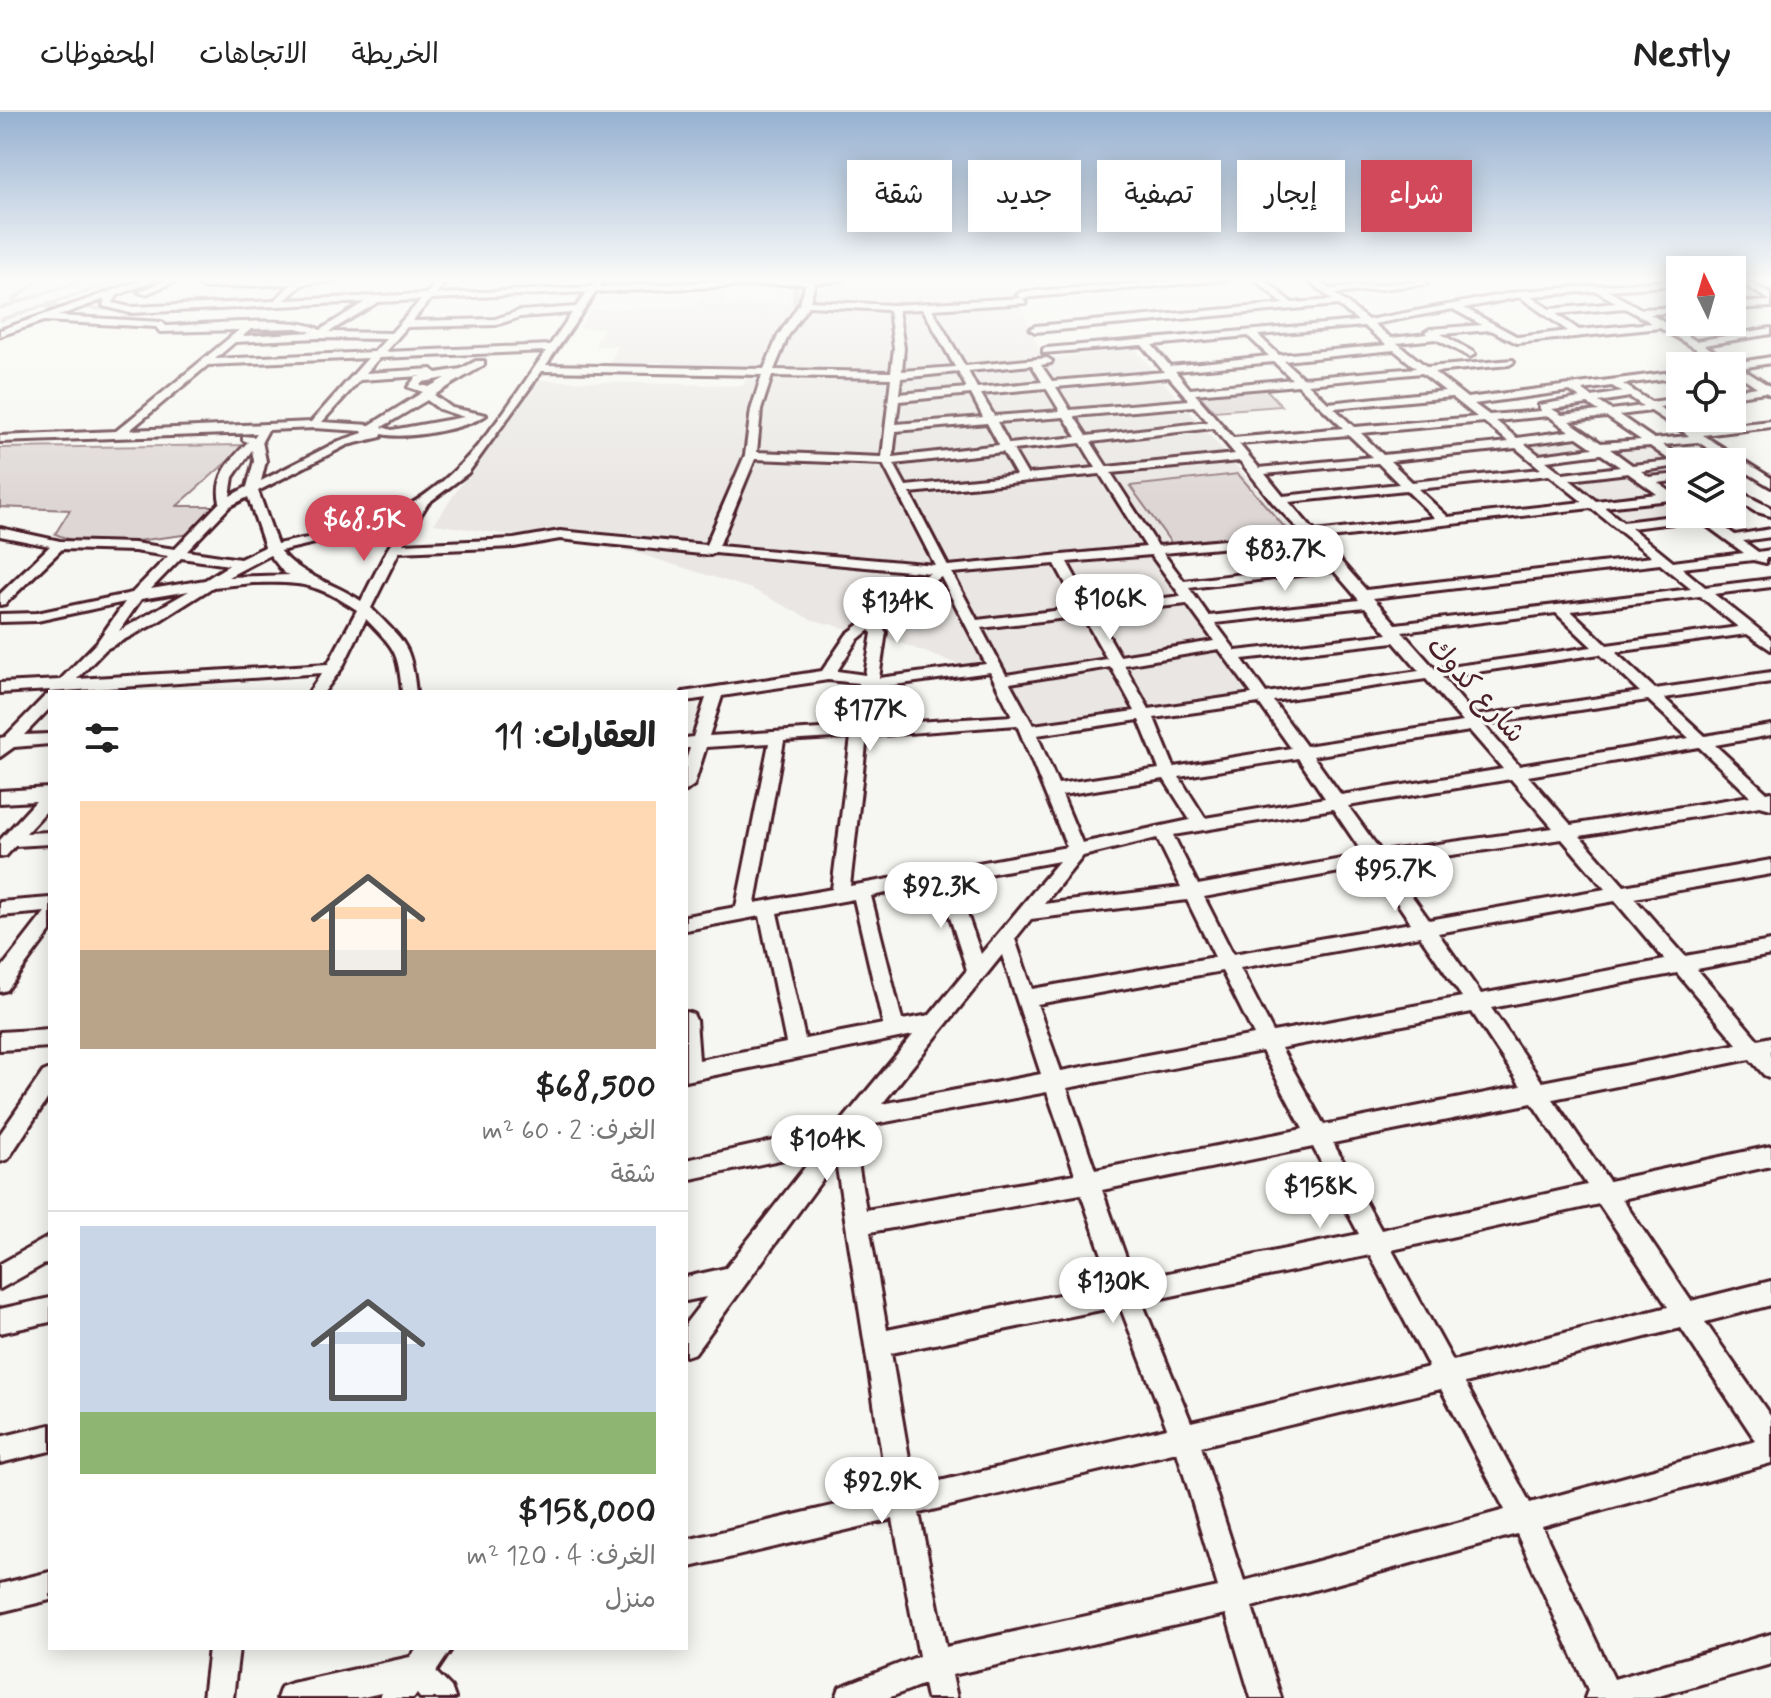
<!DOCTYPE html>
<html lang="ar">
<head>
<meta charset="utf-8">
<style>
	body { margin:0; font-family:Mynerve,"Playpen Sans Arabic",sans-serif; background:#f2f2f2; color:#222; direction:rtl; height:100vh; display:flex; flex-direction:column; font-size:30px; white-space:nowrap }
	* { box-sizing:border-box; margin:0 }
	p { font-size:26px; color:#767676 }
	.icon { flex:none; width:44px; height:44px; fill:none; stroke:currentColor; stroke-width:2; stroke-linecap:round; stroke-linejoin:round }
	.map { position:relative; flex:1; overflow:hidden; direction:ltr }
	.drawer { position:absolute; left:48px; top:578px; width:640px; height:960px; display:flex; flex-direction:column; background:#fff; border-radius:0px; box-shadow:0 4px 20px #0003; direction:rtl }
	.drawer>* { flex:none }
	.hud { position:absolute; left:712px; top:48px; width:760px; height:72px; direction:rtl; display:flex; gap:16px }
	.needle { width:52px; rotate:355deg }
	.tools { position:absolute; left:1666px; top:144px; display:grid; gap:16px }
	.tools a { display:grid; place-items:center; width:80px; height:80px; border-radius:0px; background:#fff; box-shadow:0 4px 20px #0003; font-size:40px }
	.price { position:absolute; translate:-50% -68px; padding:0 18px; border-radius:28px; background:#fff; color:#222; font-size:26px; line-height:52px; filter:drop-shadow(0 2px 4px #0008) }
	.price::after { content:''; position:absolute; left:50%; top:48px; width:24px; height:18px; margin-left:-12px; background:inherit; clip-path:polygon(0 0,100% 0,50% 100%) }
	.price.selected { background:#d1495b; color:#fff }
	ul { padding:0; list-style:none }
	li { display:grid; align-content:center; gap:16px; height:424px; padding:0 32px }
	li+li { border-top:2px solid #e0e0e0 }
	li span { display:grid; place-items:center; height:248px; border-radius:0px; color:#555 }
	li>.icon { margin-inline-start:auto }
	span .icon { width:144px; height:144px; fill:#fffc; stroke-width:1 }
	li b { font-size:34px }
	h2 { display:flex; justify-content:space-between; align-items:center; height:96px; padding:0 32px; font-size:34px }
	.chip { padding:0 28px; border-radius:0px; background:#fff; box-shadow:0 4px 20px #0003; font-size:28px; line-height:72px }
	.chip.selected { background:#d1495b; color:#fff }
	header { display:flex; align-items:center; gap:48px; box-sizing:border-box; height:112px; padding:0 40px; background:#fff; border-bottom:2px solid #e0e0e0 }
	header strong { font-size:38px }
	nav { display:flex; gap:44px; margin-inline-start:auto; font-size:28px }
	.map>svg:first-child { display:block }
	.built { fill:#e9e6e3 }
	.green { fill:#ddd6d5; stroke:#947a80; stroke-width:2 }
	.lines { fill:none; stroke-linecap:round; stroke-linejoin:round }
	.canal { fill:#bbadae; fill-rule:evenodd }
	.minor-casing { stroke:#4a1f2b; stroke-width:6 }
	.minor { fill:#f6f6f2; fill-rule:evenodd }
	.labels { text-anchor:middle; stroke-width:6; stroke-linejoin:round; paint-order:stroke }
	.street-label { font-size:28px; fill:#4a1f2b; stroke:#f6f6f2 }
</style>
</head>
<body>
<header>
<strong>Nestly</strong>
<nav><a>الخريطة</a><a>الاتجاهات</a><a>المحفوظات</a></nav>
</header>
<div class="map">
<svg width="1771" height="1586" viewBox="0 0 1771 1586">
	<rect width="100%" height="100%" fill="#f6f6f2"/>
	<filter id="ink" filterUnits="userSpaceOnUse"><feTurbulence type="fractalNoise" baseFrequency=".0125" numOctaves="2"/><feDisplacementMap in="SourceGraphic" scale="16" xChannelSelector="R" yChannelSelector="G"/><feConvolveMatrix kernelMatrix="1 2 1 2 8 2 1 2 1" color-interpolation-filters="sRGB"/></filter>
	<g filter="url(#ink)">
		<g class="built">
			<polygon points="905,168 1011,168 1043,247 1134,236 1296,423 1152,438 1263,592 1031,627 990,564 895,529 810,507 752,477 634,440 434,412 533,268 743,274 754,253 667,255 661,250 609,254 618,234 595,234 604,216 579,216 590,198 695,194 702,177 726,177 724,193 787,191 798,171"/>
			<polygon points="1579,323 1597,337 1541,344 1523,330"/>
			<polygon points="1652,332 1677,349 1634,354 1611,336"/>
			<polygon points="1626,358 1659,381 1593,388 1566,366"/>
			<polygon points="1673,386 1680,391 1680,402 1694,402 1622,412 1603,393"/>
		</g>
		<g class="green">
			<polygon points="1264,275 1282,294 1214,299 1197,281"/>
			<polygon points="246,333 177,394 214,394 191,422 90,435 55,422 70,398 0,395 0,336"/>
			<polygon points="1238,362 1287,418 1172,432 1130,374"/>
		</g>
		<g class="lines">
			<g class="canal">
				<polygon points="35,168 42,168 15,189 81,168 90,168 0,198 0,194 14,190 11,189 11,187"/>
				<polygon points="117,168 126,168 53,193 139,197 141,200 43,196 0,210 0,206"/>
				<polygon points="792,170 798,173 799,195 796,197 793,195 792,174 429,189 426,187 429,185"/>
			</g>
			<g class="minor-casing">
				<g id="minor">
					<path d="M143,168H156L118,183L112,191L130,195L274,189L292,172L203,176L199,173L203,168H339L303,172L285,188L426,182L439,168H448L436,182L591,175L598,168L602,171L600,175L748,168H844L815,171L810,189L893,193L1023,186L1026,191L932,197L965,254L1047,246L1052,249L1051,251L1041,253L1052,269L1164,260L1142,233L1043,241V237L1046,236L1358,209L1338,193L1035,220L1030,217L1035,214L1283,192L1256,168H1265L1292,191L1332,188L1308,168H1318L1329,177L1423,169L1427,172L1335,182L1368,208L1522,179L1680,168V173L1607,178L1641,197L1680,195V201L1650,202L1696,229L1771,216V222L1704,233L1734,251L1771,245V251L1741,256L1771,275V283L1765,280L1732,285V279L1757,275L1732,258V254H1726L1660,216L1517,231L1491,218L1441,222L1473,240L1475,242L1470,245L1436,227L1397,231L1427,255L1513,248L1514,250L1509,253L1434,260L1467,286L1680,259V265L1623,272L1651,290L1680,286V292L1659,295L1694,317L1771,309V315L1703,323L1771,366V375L1728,349L1680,350V354L1641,359L1649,365L1680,362V368L1658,371L1671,380L1680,379V387L1604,395L1623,410L1689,402H1726L1713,407L1735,423L1771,417V425L1743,429L1758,440L1771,438V446H1766V451L1753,448L1682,456L1705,475L1771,467V475L1714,482L1771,527V538L1747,522L1615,540L1655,577L1771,560V570L1664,586L1705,624L1771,613V623L1715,633L1767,681L1771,680V697L1760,694L1580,724L1624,774L1771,748V762L1634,786L1685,844L1771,829V843L1697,857L1758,928L1771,925V966L1764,963L1750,947L1553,987L1609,1069L1771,1034V1054L1622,1087L1691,1189L1771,1169V1193L1705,1210L1771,1305V1351L1542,1415L1614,1567L1771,1522V1552L1652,1586H1585L1588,1578L1517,1422L1252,1495L1281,1586H1251L1226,1502L952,1563L957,1586H927L924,1572L888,1586H836L840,1575L919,1544L893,1407L686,1456V1428L888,1381L836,1049L695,1241L686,1244V1211L706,1185L686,1189V1165L726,1156L817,1040L686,1068V1048L837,1015L913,923L686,969V900L693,902L696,908L699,948L786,931L760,804L686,818V804L736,795L769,631L706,635L694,673L686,679V648L690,636H686V626L693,625L706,586L686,589V580H683L822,559L847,522L864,509L879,481L915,469L930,461L715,441L710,443L560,427L514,435L399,440L371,496C404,530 411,531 416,580H402C398,538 395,537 366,507L342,556L324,580H309L322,561L50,580V596L24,623L50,622V632L14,635L0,645V626L5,625L45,584L50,582L49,580L50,578L0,581V571L60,568L97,530L125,490L37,509L0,510V502L37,501L132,481L168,444L134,439L62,437L5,492L0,493V482L50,434L0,424V416L60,429L134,431L175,437L220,390C214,365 231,347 248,330L243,328V324L254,325L257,321L0,330V324L116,319L239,218L160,220L156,215L44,209L0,224V218ZM806,171L800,191L778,224L764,257L546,253L596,180ZM1596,179L1617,191L1549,197L1531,184ZM587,180L576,195L519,199L495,207L412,209L431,187ZM1520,185L1568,219L1518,225L1464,196ZM105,187L103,194L130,201L365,190L320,218C299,202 198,213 166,214L162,210L58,204ZM421,188L391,221L329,220L378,190ZM808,194L889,198L894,236L891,260L774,258L788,224ZM1625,196L1652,211L1579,218L1556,202ZM923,197L955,255L902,259L904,236L898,198ZM1453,197L1482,213L1430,217L1425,220L1427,222L1391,226L1374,212ZM572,201L550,233L385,240L407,215L496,213L520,205ZM1364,214L1387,233L1279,243L1258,223ZM296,216L312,220L243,224L251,217ZM1248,224L1269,244L1170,254L1152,233ZM318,226L386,227L374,240L215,247L235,230ZM1394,238L1416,256L1303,266L1284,249ZM546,239C497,309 458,379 373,410C343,421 308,425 277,432L258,379L347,333L381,325L382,322C405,328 466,317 486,303L452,296L434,283L484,253V249H476L461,257L436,261L432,257L366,261L379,246ZM368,246L311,310L130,318L208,253ZM1274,250L1292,267L1190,277L1175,259ZM1032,253L1042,270L977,276L968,259ZM542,259L762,263L751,298L745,343L706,433L560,419L514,427L403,432L428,391L468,361ZM958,260L967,276L899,282L901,266ZM1422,261L1445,279L1328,291L1308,272ZM421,264L416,265L408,275L423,280L370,313L322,310L360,268ZM772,264L891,266L882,345L757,340L761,298ZM1169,265L1189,288L1070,298L1056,275ZM445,266L429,275L420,273L423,270ZM1298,273L1343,316L1233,326L1195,282ZM1612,274L1622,280L1592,285L1582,278ZM1046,276L1060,299L994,304L981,282ZM1570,279L1580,286L1539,293L1541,299L1489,303L1474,292ZM971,282L983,305L896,312L899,289ZM1452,285L1477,305L1354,315L1334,296ZM1630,285L1643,294L1611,298L1599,290ZM427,288L439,297L464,305L392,318L382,315ZM1588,292L1599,299L1562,303L1552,297ZM1194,294L1208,310L1087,324L1074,304ZM1651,299L1688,323L1689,324L1654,327L1619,303ZM1549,304L1569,319L1517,326L1496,309ZM1064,305L1077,325L1009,332L997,310ZM1607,305L1641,328L1601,331L1569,309ZM1484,310L1509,330L1383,343L1361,321ZM987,311L999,333L893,345L896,319ZM314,316L362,319L363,321L339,329L261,369L266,349L262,329L268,318ZM1213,316L1235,342L1107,355L1091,330ZM1349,323L1372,345L1259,356L1239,332ZM1577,325L1593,336L1539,343L1525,332ZM1698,330L1719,343L1684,347L1663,333ZM1081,331L1096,356L1027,362L1013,338ZM1650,334L1671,349L1632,353L1610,337ZM1516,336L1541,357L1412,370L1390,349ZM252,338L254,349L247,375L230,384L233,365ZM1003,340L1016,363L906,374L894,352ZM1601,342L1620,355L1563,362L1546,349ZM755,347L883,352L935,453L719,434ZM1240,349L1273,391L1302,421L1158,434L1111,361ZM1378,351L1399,372L1283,384L1265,362ZM1628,361L1657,382L1596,389L1570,368ZM1100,362L1146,435L948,454L910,381ZM1549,363L1583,390L1448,405L1418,377ZM1406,378L1435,406L1315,420L1289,390ZM248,385L265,435L240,447L187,439L230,394ZM1591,396L1652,445L1366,478L1321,427ZM410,402L387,438L361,489C333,470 302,465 280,439L380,416ZM1699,408L1744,441L1673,450L1631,416ZM1308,428L1328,452L1184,469L1163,441ZM270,443L284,461L290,463L228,465ZM1151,443L1181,484L1092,495L1067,450ZM181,446L229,453L205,468L151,477ZM1055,452L1079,496L977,508L952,461ZM1660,452L1691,477L1396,512L1373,486ZM1334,459L1359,488L1209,504L1189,476ZM941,465L986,552L879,566L886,520L877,510L889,487L925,475ZM253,471C302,470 316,471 357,498L328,552L77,567L106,537L156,511L213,475ZM189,479L119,519L141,487ZM1700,484L1738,515L1607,533L1571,499ZM1187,492L1214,529L1120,544L1096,502ZM1365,495L1388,522L1236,539L1215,511ZM1556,501L1592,535L1435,557L1402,520ZM1083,504L1107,547L1006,563L981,516ZM869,518L872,521L865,563L837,559L857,528ZM1394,530L1419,559L1266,581L1242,547ZM1219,537L1252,582L1149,597L1124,553ZM1600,542L1640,580L1475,604L1442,565ZM1111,555L1135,599L1033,613L1010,571ZM990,560L1012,604L868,613L872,576ZM1426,567L1463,610L1306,634L1273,589ZM828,568L858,571L852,615L709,624L722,584ZM1648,588L1689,626L1519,654L1483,612ZM1259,591L1291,636L1174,655L1154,606ZM1139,608L1159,657L1058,672L1037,623ZM1017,613L1067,735L850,774L867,624ZM1470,619L1503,657L1341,683L1313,644ZM851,625L832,777L755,791L784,629ZM1699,635L1750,684L1571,713L1528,664ZM1298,646L1325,686L1205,706L1179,665ZM1164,667L1190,708L1082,731L1062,683ZM1511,667L1553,716L1381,740L1348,694ZM1333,697L1364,743L1198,773L1173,723ZM1157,726L1181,775L1044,792L1083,744ZM1562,727L1605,777L1429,808L1389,752ZM1059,749L981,842L955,768ZM1372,754L1411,811L1233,842L1204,785ZM939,771L967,858L930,903L902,908L871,784ZM854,787L883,912L805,927L777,801ZM1187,788L1215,845L1032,877L1015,827L1031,807ZM1615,789L1665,848L1481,882L1438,821ZM1420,824L1462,885L1273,920L1240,856ZM1002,843L1041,962L882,992ZM1222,859L1254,923L1061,959L1037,892ZM1677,861L1737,932L1542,970L1491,896ZM1472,900L1521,974L1324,1013L1281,936ZM1262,939L1303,1017L1095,1058L1067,976ZM1047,980L1075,1062L866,1098L854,1027L864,1014ZM1532,991L1587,1073L1381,1118L1333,1031ZM1313,1035L1359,1122L1134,1168L1102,1078ZM1081,1082L1112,1172L887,1218L870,1120ZM1599,1092L1668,1195L1453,1249L1392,1138ZM1370,1143L1429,1255L1191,1310L1142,1190ZM1120,1194L1167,1316L914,1375L891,1241ZM1681,1216L1756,1329L1530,1391L1465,1271ZM1441,1277L1505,1398L1244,1469L1201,1334ZM1177,1340L1218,1475L946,1535L919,1401Z"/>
					<polygon points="166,168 178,168 146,182 139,180"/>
					<polygon points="1186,168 1227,168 1021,186 1017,183 1021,180"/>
					<polygon points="1736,168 1746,168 1771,182 1771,189"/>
					<polygon points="1771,189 1771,195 1732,197 1732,191"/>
					<polygon points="1732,376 1771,396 1771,404 1754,399 1732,385"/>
					<polygon points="50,676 50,695 26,721 50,720 50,732 15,734 6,744 0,745 0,728 36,689 0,691 0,679"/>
					<polygon points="50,786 50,820 7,878 0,880 0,858 45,800 0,804 0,790"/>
					<polygon points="50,917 50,935 0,938 0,920"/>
					<polygon points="50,957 50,983 8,1047 0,1050 0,1022 43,960"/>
					<polygon points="50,1124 50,1149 0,1177 0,1152"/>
					<polygon points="50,1186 50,1210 0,1221 0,1197"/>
					<polygon points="50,1313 50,1339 0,1351 0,1325"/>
					<polygon points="50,1460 50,1488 0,1500 0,1472"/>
					<polygon points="209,1536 239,1536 233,1586 203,1586"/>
					<polygon points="418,1536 452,1536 436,1560 451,1575 455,1586 420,1586 417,1582 413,1586 379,1586 381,1581 359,1586 277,1586 281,1575 292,1571 410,1545"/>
				</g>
			</g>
			<use href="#minor" class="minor"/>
		</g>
	</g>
	<linearGradient id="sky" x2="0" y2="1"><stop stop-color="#96b1d1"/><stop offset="0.43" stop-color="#fbfbf9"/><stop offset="1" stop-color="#fbfbf9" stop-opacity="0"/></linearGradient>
	<rect width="1771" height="390" fill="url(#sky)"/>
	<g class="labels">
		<g class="street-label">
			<text transform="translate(1477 577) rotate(48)" y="10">شارع كدوك</text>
		</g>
	</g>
</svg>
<div class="tools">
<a><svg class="needle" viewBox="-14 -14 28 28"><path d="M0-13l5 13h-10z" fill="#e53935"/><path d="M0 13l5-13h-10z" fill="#767676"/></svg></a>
<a><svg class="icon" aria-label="locate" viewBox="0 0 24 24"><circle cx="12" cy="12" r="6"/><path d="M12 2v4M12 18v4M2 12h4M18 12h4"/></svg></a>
<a><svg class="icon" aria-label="layers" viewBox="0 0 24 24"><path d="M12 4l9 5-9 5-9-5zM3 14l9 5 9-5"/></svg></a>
</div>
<b class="price selected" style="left:364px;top:451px">$68.5K</b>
<b class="price" style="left:1285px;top:481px">$83.7K</b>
<b class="price" style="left:1110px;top:530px">$106K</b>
<b class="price" style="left:897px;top:533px">$134K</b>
<b class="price" style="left:870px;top:641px">$177K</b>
<b class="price" style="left:1395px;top:801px">$95.7K</b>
<b class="price" style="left:941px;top:818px">$92.3K</b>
<b class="price" style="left:827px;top:1071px">$104K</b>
<b class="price" style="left:1320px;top:1118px">$158K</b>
<b class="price" style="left:1113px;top:1213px">$130K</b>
<b class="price" style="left:882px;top:1413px">$92.9K</b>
<div class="hud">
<a class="chip selected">شراء</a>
<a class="chip">إيجار</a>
<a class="chip">تصفية</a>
<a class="chip">جديد</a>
<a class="chip">شقة</a>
</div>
<section class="drawer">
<h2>العقارات: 11<svg class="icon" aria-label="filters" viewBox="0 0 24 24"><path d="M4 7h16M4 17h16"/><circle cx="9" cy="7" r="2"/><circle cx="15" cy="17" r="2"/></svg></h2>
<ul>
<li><span style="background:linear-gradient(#ffd9b3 60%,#b9a48a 0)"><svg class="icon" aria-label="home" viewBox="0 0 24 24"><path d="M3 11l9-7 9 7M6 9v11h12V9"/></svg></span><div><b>$68,500</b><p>الغرف: 2 · 60 m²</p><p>شقة</p></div></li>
<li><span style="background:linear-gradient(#c9d6e8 75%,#8fb573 0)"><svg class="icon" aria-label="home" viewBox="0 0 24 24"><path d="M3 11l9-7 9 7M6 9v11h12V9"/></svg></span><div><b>$158,000</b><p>الغرف: 4 · 120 m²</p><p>منزل</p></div></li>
</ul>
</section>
</div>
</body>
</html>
